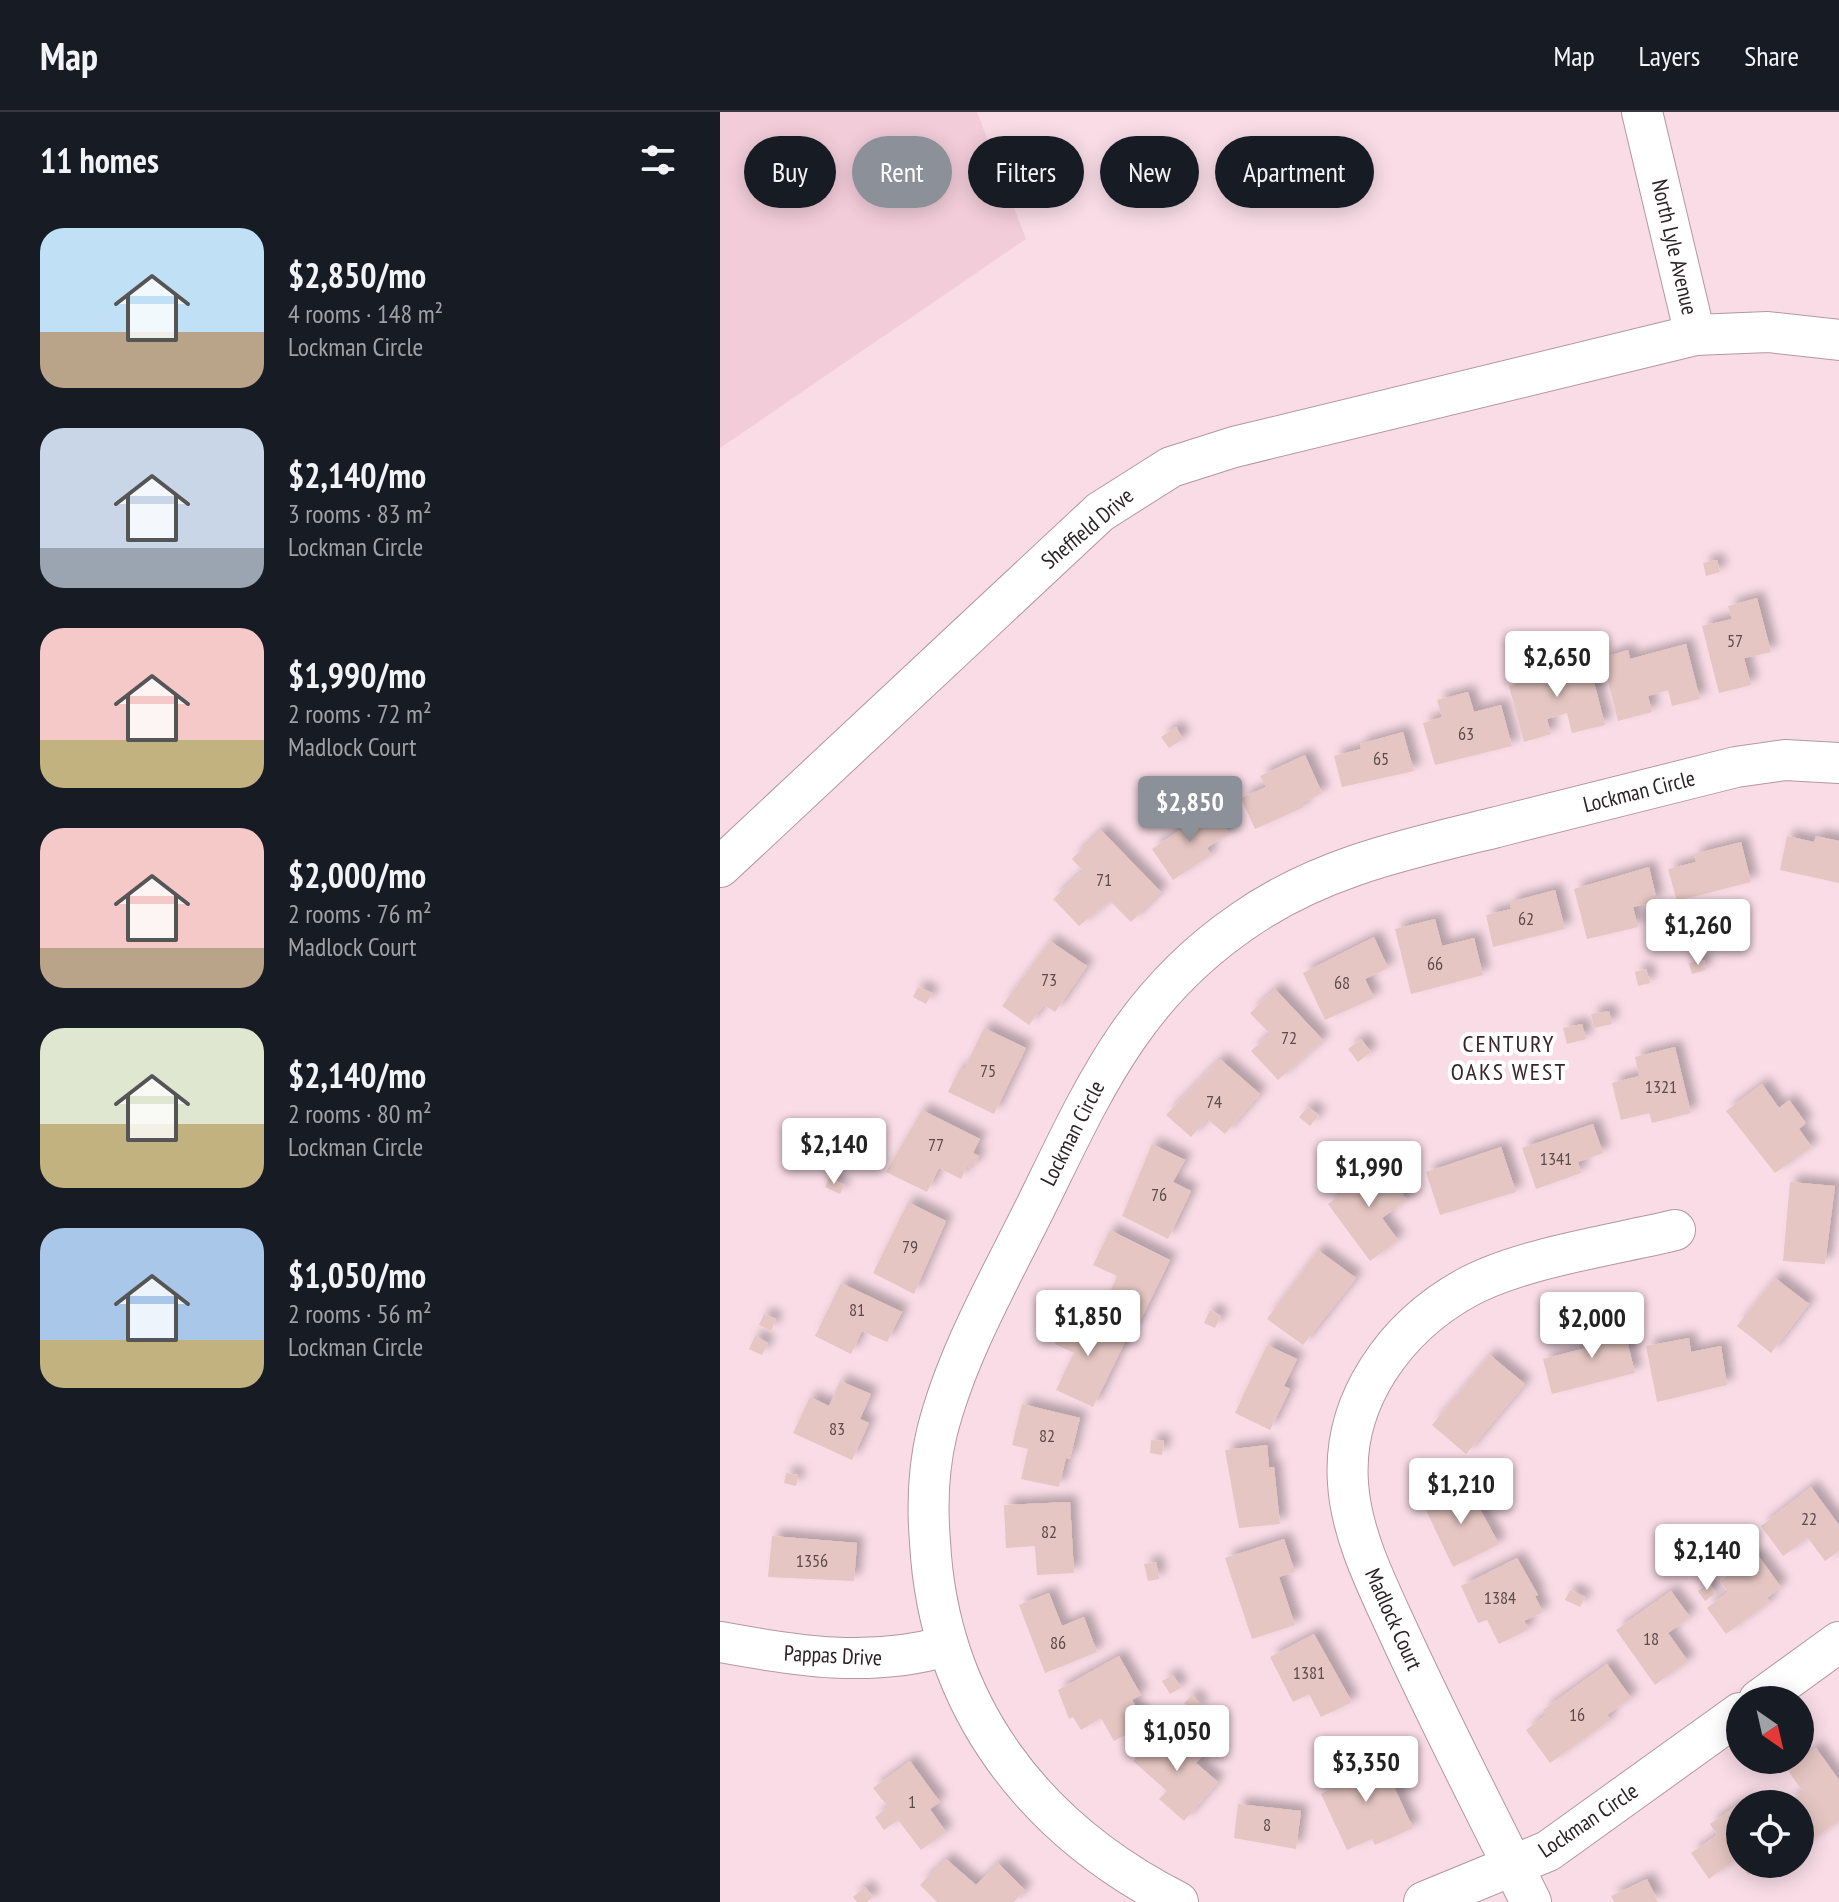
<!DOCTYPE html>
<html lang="en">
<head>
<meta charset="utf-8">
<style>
	body { margin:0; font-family:"PT Sans Narrow",sans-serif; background:#242831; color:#f1f3f6; height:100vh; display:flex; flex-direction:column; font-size:30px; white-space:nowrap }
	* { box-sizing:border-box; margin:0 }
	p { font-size:26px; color:#9ea1a6 }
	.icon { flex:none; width:44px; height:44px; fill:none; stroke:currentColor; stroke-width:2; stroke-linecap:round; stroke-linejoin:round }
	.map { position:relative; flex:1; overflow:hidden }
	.panel { display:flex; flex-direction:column; background:#171b24; width:720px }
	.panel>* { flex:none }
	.hud { position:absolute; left:24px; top:24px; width:760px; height:72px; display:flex; gap:16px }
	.needle { width:52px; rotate:146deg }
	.buttons { position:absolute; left:1006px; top:1574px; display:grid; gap:16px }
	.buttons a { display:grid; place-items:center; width:88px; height:88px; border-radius:50%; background:#171b24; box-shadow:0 4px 20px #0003; font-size:40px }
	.price { position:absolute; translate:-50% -68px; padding:0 18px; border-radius:8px; background:#fff; color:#222; font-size:26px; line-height:52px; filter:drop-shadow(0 2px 4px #0008) }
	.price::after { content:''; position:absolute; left:50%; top:48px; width:24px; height:18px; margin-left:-12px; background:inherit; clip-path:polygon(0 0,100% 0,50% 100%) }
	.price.on { background:#8c9099; color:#fff }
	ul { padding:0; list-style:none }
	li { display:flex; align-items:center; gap:24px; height:200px; padding:0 40px }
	li span { display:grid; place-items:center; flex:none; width:224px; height:160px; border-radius:24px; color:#555 }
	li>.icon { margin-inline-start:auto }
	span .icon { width:96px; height:96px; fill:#fffc; stroke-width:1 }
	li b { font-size:34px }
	h2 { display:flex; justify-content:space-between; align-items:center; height:96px; padding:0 40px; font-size:34px }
	.chip { padding:0 28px; border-radius:36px; background:#171b24; box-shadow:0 4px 20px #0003; font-size:28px; line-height:72px }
	.chip.on { background:#8c9099; color:#fff }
	header { display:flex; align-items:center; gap:48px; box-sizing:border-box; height:112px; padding:0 40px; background:#171b24; border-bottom:2px solid #363941 }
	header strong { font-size:38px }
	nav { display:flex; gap:44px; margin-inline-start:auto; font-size:28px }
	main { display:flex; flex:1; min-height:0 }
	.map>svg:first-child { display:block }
	.built { fill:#f2ccd9 }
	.building { fill:#e5c6c2; filter:url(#shadow) }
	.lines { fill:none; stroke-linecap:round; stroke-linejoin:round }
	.minor-casing { stroke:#b397a1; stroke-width:42 }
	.minor { stroke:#fff; stroke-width:40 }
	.labels { text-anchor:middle; stroke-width:8; stroke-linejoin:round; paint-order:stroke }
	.number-label { font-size:18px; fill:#5b4b4c }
	.street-label { font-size:22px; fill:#2d2225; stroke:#fff }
	.neighbourhood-label { font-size:24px; letter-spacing:2px; fill:#3b252d; stroke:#fff }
</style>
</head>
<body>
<header>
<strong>Map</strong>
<nav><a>Map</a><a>Layers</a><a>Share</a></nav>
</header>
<main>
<section class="panel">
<h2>11 homes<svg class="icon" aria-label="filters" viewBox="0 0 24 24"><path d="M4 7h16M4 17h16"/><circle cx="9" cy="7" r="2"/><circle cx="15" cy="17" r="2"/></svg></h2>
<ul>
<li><span style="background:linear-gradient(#bfe0f5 65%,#b9a48a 0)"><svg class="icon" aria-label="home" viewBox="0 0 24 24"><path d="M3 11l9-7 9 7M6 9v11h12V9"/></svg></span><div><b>$2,850/mo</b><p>4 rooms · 148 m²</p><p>Lockman Circle</p></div></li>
<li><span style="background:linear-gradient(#c9d6e8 75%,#9aa5b1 0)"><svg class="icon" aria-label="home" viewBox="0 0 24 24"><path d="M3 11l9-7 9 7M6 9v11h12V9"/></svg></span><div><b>$2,140/mo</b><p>3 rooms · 83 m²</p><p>Lockman Circle</p></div></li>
<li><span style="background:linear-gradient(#f6c9c9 70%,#c2b280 0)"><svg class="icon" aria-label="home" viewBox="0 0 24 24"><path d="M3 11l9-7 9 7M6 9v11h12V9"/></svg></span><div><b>$1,990/mo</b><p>2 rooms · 72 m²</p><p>Madlock Court</p></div></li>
<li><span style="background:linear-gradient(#f6c9c9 75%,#b9a48a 0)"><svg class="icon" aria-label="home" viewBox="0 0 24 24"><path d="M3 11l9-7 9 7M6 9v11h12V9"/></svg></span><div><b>$2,000/mo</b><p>2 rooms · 76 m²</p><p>Madlock Court</p></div></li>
<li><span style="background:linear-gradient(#dfe7d0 60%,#c2b280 0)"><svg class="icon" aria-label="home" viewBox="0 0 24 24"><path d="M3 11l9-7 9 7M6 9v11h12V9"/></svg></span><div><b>$2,140/mo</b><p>2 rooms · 80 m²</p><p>Lockman Circle</p></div></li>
<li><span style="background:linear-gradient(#a9c7e8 70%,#c2b280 0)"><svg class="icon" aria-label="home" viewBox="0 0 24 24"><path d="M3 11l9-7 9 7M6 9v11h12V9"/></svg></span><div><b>$1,050/mo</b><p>2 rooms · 56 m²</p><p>Lockman Circle</p></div></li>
</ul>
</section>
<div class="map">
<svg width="1119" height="1790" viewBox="0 0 1119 1790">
	<defs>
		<filter id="shadow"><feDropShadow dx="7" dy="-7" stdDeviation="4" flood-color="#0004"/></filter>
	</defs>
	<rect width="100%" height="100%" fill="#f9dce6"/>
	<polygon class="built" points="0,0 257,0 306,127 0,336"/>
	<g class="building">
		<polygon points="997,448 1000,460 986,464 983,451"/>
		<polygon points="1037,486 1051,540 1024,546 1031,573 999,581 982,514 1012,507 1008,494"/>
		<polygon points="966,532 980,587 952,594 948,578 928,584 932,600 898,609 882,546 908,538 910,547"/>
		<polygon points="851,542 855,558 870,554 885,613 852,621 847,601 827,607 831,622 804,630 789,574 827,564 823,549"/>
		<polygon points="748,580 754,600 781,593 792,634 715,653 703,611 722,605 717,588"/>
		<polygon points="456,615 463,627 449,636 441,625"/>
		<polygon points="683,620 694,659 622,675 614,644 641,637 640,632"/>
		<polygon points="585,643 602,681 582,691 584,695 535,717 521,686 546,675 540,664"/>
		<polygon points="492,696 509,721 487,736 491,743 453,768 432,737"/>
		<polygon points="381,718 441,780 411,810 390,789 359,814 333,787 363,759 352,747"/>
		<polygon points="1067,724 1094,730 1096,724 1119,729 1119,771 1060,758"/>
		<polygon points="1021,730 1031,770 957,789 948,757 976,750 974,742"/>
		<polygon points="929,755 937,789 913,795 918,815 867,827 854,777"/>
		<polygon points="835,778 845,817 773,835 766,803 791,797 790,790"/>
		<polygon points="715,807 722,834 754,826 763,863 691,882 675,817"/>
		<polygon points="654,825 668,856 645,867 654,886 605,908 583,861"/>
		<polygon points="330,829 367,854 335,900 324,893 309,913 282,894"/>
		<polygon points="984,848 986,858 972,862 969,851"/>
		<polygon points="926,857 930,871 918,874 915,860"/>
		<polygon points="198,875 212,881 206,892 193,885"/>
		<polygon points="555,877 603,928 558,968 531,939 550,922 530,901"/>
		<polygon points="889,899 892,912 874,916 871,902"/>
		<polygon points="862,912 866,927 847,932 843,916"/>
		<polygon points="264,916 306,936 274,1002 228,980 240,956 244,958"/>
		<polygon points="641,927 651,940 638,950 628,937"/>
		<polygon points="955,935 971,1001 932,1011 929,1001 901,1008 892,971 919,964 915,945"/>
		<polygon points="500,947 540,982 505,1022 487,1007 471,1025 446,1003"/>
		<polygon points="1042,972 1059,996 1069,988 1086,1011 1079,1017 1092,1035 1055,1061 1006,999"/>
		<polygon points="588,995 599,1003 590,1014 579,1005"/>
		<polygon points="202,998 260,1027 253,1041 259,1044 252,1057 247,1054 241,1067 219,1056 207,1080 166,1060"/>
		<polygon points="873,1012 883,1041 858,1050 861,1061 816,1077 802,1036"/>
		<polygon points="127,1018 135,1021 130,1032 123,1029"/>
		<polygon points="432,1032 465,1048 453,1070 471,1079 448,1127 402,1104"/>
		<polygon points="781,1035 796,1080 720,1103 706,1060"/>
		<polygon points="646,1050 653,1060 662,1053 687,1088 662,1106 678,1128 650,1149 608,1092 635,1072 629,1063"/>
		<polygon points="109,1066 124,1073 120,1082 105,1075"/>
		<polygon points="1070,1070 1115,1074 1105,1152 1063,1149"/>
		<polygon points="188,1090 226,1109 194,1182 153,1161"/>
		<polygon points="390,1118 450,1148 415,1219 381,1202 397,1164 373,1153"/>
		<polygon points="598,1138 636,1166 583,1233 547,1207"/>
		<polygon points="1055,1166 1089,1192 1051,1241 1017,1214"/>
		<polygon points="121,1171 182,1200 167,1230 142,1219 131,1242 95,1224"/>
		<polygon points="490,1198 501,1204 495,1216 484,1211"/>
		<polygon points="351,1199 407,1226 373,1295 336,1278 354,1241 335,1232"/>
		<polygon points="44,1202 56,1207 51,1219 39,1213"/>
		<polygon points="902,1208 915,1261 832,1282 823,1247 870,1235 866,1218"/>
		<polygon points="35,1224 48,1231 42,1243 29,1237"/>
		<polygon points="969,1226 971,1240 1001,1234 1007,1273 937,1290 926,1234"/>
		<polygon points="547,1233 577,1247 564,1274 570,1277 550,1318 515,1301"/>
		<polygon points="770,1243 805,1272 746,1342 712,1313"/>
		<polygon points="120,1269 151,1282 140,1307 149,1311 132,1348 73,1321 90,1285 109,1294"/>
		<polygon points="302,1292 360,1306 350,1347 346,1346 339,1375 301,1367 308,1337 292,1333"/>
		<polygon points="431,1328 444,1329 442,1343 430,1341"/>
		<polygon points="547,1333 549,1355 554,1355 560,1412 519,1416 505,1338"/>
		<polygon points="66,1361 78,1363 76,1374 64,1371"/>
		<polygon points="748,1375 779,1432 733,1455 704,1394"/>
		<polygon points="1091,1375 1119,1413 1119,1439 1105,1449 1088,1426 1063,1444 1041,1414"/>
		<polygon points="350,1390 354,1461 317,1463 315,1434 286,1436 284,1393"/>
		<polygon points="52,1424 137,1431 134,1469 48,1465"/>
		<polygon points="564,1427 575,1460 559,1465 575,1513 532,1527 505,1446"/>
		<polygon points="1037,1442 1061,1475 1047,1486 1050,1490 1006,1522 987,1496 1008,1480 1000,1469"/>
		<polygon points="797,1446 818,1483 815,1484 823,1500 804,1509 809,1517 779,1532 767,1508 758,1511 741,1474"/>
		<polygon points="436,1450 439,1467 428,1469 424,1452"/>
		<polygon points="989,1471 996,1481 985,1489 978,1479"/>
		<polygon points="850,1478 865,1485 860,1495 845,1488"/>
		<polygon points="951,1479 970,1505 948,1521 968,1549 935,1573 896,1518"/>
		<polygon points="329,1481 342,1514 364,1505 377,1540 325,1561 299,1493"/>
		<polygon points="594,1522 632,1590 601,1605 589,1582 573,1590 550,1545"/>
		<polygon points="399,1544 421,1583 412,1588 426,1612 394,1629 381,1606 361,1618 353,1605 349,1607 338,1578"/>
		<polygon points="887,1552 911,1586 887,1603 890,1608 830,1651 806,1618 826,1603 823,1598"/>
		<polygon points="453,1563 461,1576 450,1582 442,1569"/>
		<polygon points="472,1583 482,1593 474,1601 464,1591"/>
		<polygon points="439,1619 460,1638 471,1626 487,1639 476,1651 498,1670 464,1709 439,1687 447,1679 413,1649"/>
		<polygon points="1096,1636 1119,1668 1119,1709 1080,1736 1080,1692 1065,1692 1083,1680 1067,1657"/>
		<polygon points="657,1638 693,1716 655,1733 652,1727 627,1738 601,1682 626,1670 619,1655"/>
		<polygon points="190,1649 220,1690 210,1697 226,1720 201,1738 178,1708 164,1718 155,1705 168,1695 153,1676"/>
		<polygon points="1026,1687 1030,1692 1020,1692 1020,1751 1017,1747 989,1767 971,1741 997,1723 990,1712"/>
		<polygon points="518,1692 581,1699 576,1737 514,1726"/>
		<polygon points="226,1747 256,1773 278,1751 305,1778 294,1790 217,1790 200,1773"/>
		<polygon points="1021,1752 1044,1752 1028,1763"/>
		<polygon points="927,1767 938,1790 894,1790 891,1784"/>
		<polygon points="145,1775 153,1785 147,1790 137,1790 133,1785"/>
	</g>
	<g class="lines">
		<g class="minor-casing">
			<g id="minor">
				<polyline points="922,0 975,223"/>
				<polyline points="0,755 380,400 451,355 514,335 975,223 1048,220 1119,228"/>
				<path d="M0,1530C77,1544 150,1556 226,1534"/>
				<polyline points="1039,1588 1119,1530"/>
				<path d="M458,1790C314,1717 219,1595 210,1430C207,1393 208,1357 217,1320C237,1241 280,1167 316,1094C373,978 412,885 523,809C600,755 687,737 777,715C857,695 937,675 1016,655L1065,648L1119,651"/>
				<polyline points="704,1790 828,1739 1020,1601"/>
				<path d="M811,1790C766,1700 720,1611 678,1519C657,1473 631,1422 628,1371C622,1288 676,1215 746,1176C800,1146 894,1133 955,1118"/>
			</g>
		</g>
		<use href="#minor" class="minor"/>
	</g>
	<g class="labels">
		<g class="number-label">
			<text x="1015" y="535">57</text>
			<text x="746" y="628">63</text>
			<text x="661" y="653">65</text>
			<text x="384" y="774">71</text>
			<text x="806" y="813">62</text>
			<text x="715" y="858">66</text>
			<text x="329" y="874">73</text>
			<text x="622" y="877">68</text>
			<text x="569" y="932">72</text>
			<text x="268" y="965">75</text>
			<text x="941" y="981">1321</text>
			<text x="494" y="996">74</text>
			<text x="216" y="1039">77</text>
			<text x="836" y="1053">1341</text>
			<text x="439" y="1089">76</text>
			<text x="190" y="1141">79</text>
			<text x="137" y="1204">81</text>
			<text x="117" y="1323">83</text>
			<text x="327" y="1330">82</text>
			<text x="1089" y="1413">22</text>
			<text x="329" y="1426">82</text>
			<text x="92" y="1455">1356</text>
			<text x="780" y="1492">1384</text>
			<text x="931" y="1533">18</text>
			<text x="338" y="1537">86</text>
			<text x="589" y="1567">1381</text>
			<text x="857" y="1609">16</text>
			<text x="192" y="1696">1</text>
			<text x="547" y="1719">8</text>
		</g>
		<g class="street-label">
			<text transform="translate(955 135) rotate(77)" y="8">North Lyle Avenue</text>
			<text transform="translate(367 416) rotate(-40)" y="8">Sheffield Drive</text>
			<text transform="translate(919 679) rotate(-14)" y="8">Lockman Circle</text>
			<text transform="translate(352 1021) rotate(-63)" y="8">Lockman Circle</text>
			<text transform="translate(674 1507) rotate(66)" y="8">Madlock Court</text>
			<text transform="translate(113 1543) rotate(3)" y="8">Pappas Drive</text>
			<text transform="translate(868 1708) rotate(-34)" y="8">Lockman Circle</text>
		</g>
		<g class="neighbourhood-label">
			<text x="789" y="940">CENTURY<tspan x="789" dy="28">OAKS WEST</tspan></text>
		</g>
	</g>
</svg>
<div class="buttons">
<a><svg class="needle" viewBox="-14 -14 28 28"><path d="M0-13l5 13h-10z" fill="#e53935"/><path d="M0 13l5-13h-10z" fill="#9ea1a6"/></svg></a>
<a><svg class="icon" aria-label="locate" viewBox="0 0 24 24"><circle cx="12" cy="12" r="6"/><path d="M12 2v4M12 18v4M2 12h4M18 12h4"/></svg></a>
</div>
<b class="price" style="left:837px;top:587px">$2,650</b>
<b class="price on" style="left:470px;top:732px">$2,850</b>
<b class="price" style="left:978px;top:855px">$1,260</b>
<b class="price" style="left:114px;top:1074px">$2,140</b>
<b class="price" style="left:649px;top:1097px">$1,990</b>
<b class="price" style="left:368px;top:1246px">$1,850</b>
<b class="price" style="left:872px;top:1248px">$2,000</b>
<b class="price" style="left:741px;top:1414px">$1,210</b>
<b class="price" style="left:987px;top:1480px">$2,140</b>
<b class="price" style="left:457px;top:1661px">$1,050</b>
<b class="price" style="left:646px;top:1692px">$3,350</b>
<div class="hud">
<a class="chip">Buy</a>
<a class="chip on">Rent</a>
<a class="chip">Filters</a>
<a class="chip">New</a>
<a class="chip">Apartment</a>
</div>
</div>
</main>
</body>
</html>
